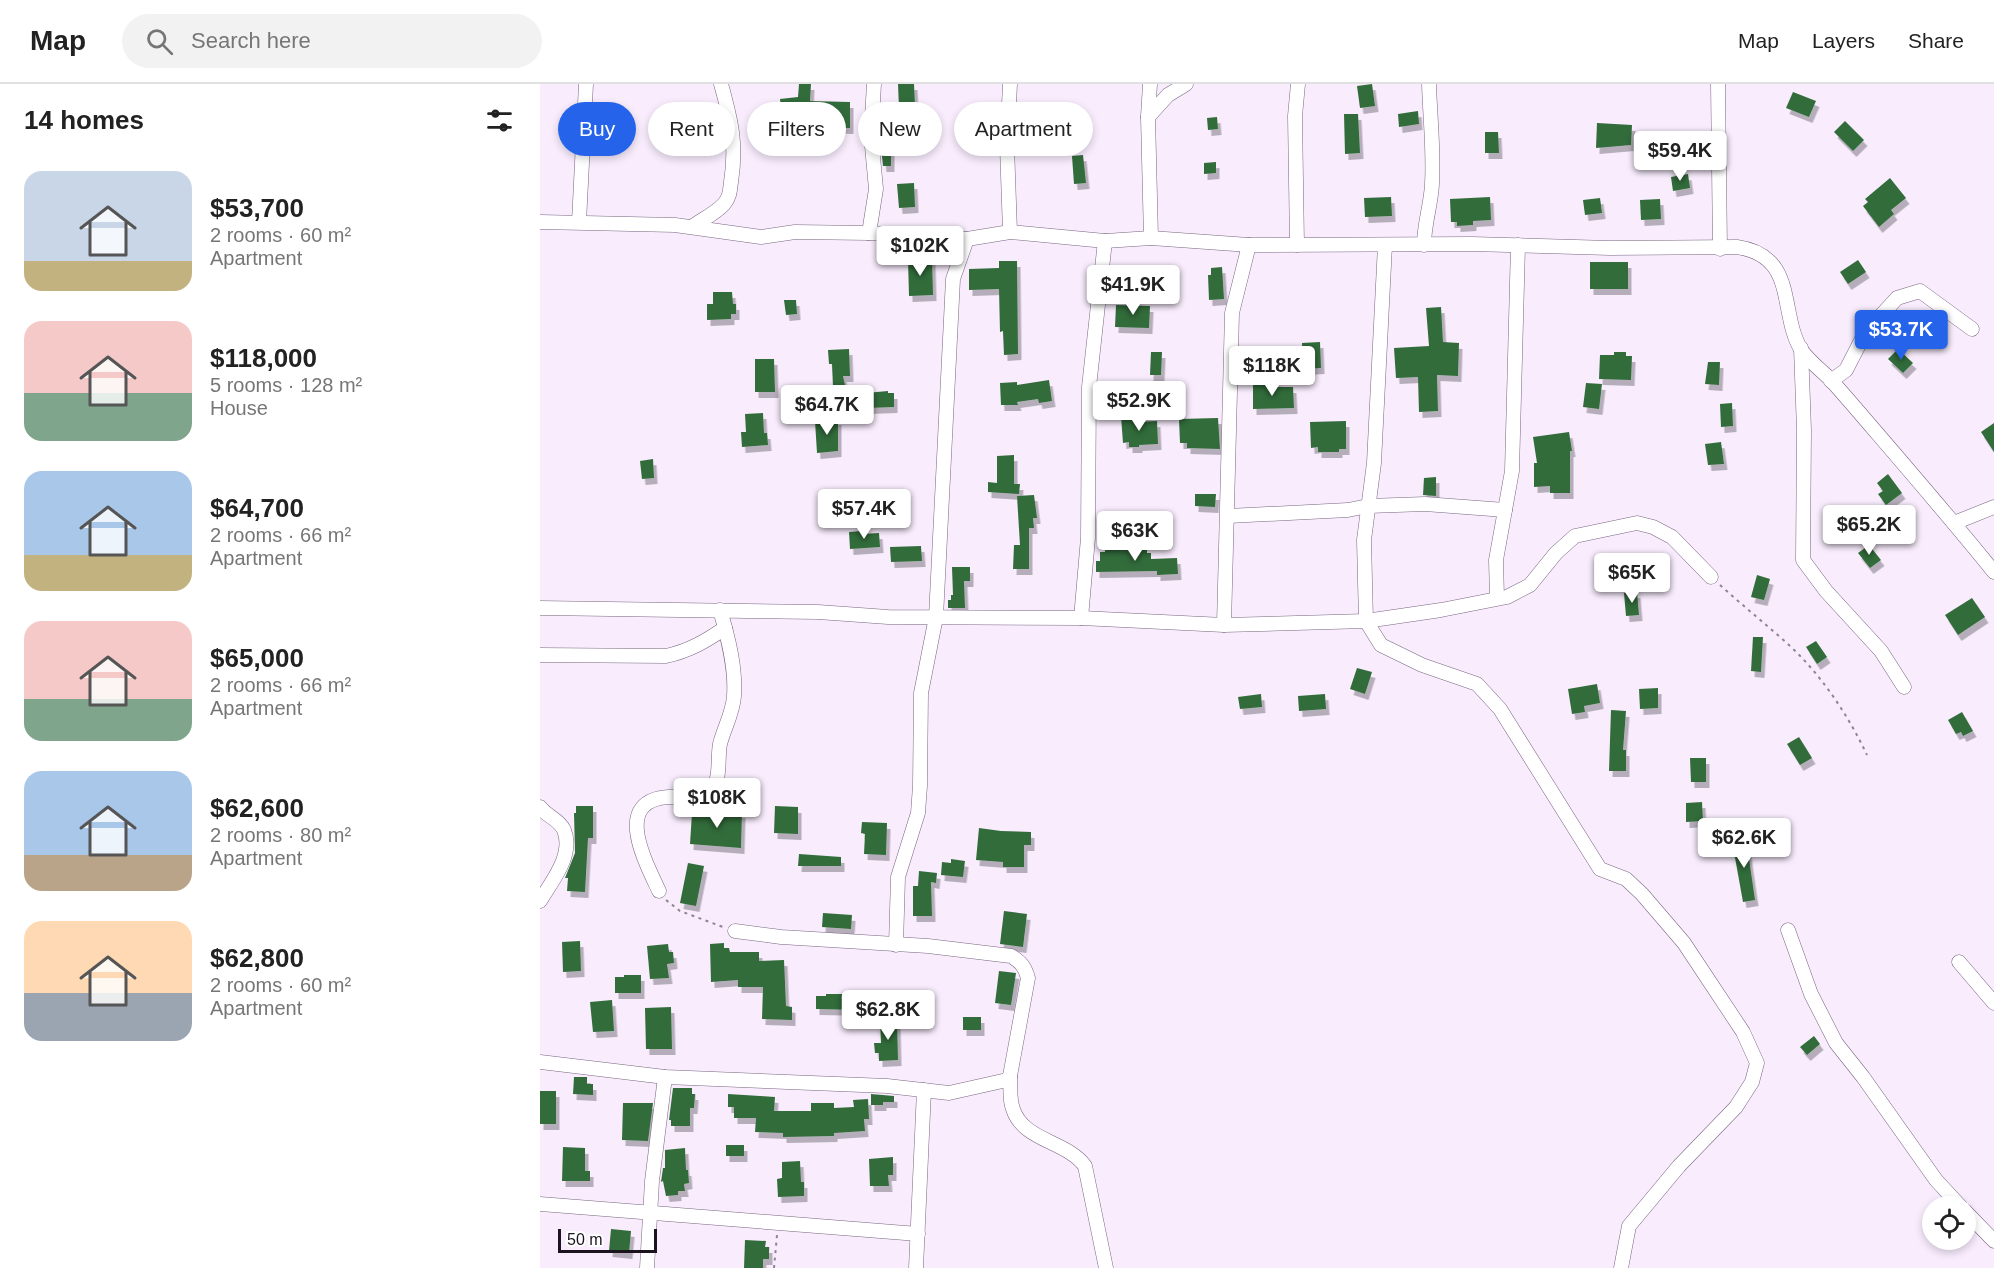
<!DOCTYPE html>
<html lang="en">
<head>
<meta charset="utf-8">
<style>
	body { margin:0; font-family:Helvetica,sans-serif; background:#f2f2f2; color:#222; height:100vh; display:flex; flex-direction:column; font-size:22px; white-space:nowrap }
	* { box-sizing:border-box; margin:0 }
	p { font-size:20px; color:#767676 }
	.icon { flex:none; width:33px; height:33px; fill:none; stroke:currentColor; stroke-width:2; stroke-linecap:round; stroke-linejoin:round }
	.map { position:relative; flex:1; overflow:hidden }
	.drawer { display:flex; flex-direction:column; background:#fff; width:540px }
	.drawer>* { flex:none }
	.guide { position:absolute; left:18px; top:18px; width:570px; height:54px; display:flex; gap:12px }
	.controls { position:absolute; left:1382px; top:1112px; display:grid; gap:12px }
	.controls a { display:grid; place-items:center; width:54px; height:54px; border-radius:50%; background:#fff; box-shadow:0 3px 9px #0003; font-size:30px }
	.scale { position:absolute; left:18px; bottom:15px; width:99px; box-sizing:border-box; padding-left:6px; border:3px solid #1b141e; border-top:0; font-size:16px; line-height:21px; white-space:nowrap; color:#1b141e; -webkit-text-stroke:4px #fff; paint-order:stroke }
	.price { position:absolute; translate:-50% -51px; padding:0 14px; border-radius:6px; background:#fff; color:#222; font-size:20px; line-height:39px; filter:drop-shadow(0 2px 3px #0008) }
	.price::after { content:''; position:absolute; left:50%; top:36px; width:18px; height:14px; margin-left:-9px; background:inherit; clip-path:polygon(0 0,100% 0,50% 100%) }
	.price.selected { background:#2563eb; color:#fff }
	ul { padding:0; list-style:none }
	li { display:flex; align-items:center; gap:18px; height:150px; padding:0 24px }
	li span { display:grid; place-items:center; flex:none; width:168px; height:120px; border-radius:18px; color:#555 }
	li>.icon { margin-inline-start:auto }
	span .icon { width:72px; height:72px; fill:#fffc; stroke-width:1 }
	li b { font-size:26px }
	h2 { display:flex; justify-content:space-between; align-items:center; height:72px; padding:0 24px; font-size:26px }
	.chip { padding:0 21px; border-radius:27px; background:#fff; box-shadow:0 3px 9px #0003; font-size:21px; line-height:54px }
	.chip.selected { background:#2563eb; color:#fff }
	header { display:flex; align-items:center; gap:36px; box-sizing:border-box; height:84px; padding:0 30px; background:#fff; border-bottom:2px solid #e0e0e0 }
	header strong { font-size:28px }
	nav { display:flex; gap:33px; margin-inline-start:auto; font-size:21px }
	.search { width:420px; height:54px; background:#f2f2f2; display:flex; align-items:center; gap:15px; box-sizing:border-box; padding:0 21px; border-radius:33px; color:#767676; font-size:22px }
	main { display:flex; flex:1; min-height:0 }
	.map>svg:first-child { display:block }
	.building { fill:#336c3b; filter:url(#shadow) }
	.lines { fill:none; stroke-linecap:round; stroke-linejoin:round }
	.minor-casing { stroke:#796680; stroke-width:15 }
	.path { stroke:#8e8592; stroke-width:2; stroke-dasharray:3 4.5; stroke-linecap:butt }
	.minor { stroke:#fff; stroke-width:14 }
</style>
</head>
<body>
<header>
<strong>Map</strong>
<div class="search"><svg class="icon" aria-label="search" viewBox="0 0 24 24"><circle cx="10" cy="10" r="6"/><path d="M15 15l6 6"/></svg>Search here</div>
<nav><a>Map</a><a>Layers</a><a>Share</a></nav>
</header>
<main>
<section class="drawer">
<h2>14 homes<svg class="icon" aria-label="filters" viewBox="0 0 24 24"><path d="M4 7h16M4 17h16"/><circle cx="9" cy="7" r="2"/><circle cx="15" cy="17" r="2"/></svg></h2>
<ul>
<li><span style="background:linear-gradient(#c9d6e8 75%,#c2b280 0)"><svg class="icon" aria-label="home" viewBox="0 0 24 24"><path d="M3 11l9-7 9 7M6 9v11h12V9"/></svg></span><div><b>$53,700</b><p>2 rooms · 60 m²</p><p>Apartment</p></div></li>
<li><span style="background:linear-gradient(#f6c9c9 60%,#7fa58c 0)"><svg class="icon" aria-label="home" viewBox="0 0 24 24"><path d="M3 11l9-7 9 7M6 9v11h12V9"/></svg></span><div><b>$118,000</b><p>5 rooms · 128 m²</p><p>House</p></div></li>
<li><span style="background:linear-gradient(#a9c7e8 70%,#c2b280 0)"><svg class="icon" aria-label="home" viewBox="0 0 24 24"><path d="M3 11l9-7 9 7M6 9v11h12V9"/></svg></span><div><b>$64,700</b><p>2 rooms · 66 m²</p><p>Apartment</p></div></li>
<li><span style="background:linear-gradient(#f6c9c9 65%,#7fa58c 0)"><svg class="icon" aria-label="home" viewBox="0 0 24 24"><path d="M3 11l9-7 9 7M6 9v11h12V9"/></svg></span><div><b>$65,000</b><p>2 rooms · 66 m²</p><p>Apartment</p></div></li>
<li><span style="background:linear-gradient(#a9c7e8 70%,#b9a48a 0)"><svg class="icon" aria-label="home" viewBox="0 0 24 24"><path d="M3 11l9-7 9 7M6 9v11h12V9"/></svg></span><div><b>$62,600</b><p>2 rooms · 80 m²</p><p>Apartment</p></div></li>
<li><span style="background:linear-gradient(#ffd9b3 60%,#9aa5b1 0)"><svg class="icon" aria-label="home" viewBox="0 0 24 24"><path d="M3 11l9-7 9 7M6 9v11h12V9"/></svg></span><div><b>$62,800</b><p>2 rooms · 60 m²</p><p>Apartment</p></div></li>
</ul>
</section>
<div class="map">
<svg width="1454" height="1184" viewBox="0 0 1454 1184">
	<defs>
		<filter id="shadow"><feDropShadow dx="3.5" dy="6" stdDeviation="0" flood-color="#0004"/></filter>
	</defs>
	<rect width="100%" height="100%" fill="#f8ecfd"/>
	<g class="building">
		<polygon points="259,0 271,0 270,17 310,18 310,44 269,43 269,31 242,33 240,15 258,13"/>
		<polygon points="358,0 374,0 376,43 356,44 355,25 359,25"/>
		<polygon points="832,0 835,22 820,24 817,2"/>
		<polygon points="1253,8 1276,17 1269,33 1246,24"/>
		<polygon points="533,20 533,44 517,45 515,29 519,29 519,21"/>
		<polygon points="878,27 879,40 859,43 858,30"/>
		<polygon points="804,30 818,30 820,69 805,70"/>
		<polygon points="677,33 678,45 668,46 667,34"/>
		<polygon points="1305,37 1324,56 1313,67 1294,48"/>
		<polygon points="1057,39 1092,41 1091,61 1056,64"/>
		<polygon points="945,48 958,48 959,69 945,69"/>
		<polygon points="341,63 351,63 351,82 343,82"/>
		<polygon points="543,71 546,99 534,100 532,72"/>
		<polygon points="676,78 676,89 664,90 664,79"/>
		<polygon points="1148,90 1150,104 1133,107 1131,93"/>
		<polygon points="1350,94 1366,114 1351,126 1354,130 1339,143 1323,122 1328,118 1325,115"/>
		<polygon points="374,99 375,123 359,124 357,100"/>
		<polygon points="851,113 852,132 825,133 824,114"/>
		<polygon points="950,113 951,136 933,137 933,141 917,142 917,138 911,138 910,115"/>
		<polygon points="1060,114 1062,129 1045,131 1043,116"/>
		<polygon points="1120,115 1121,135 1101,136 1100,116"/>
		<polygon points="392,174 393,211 369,212 368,175"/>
		<polygon points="1318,176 1326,188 1308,200 1300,188"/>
		<polygon points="459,177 477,177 478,270 464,271 463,247 460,248 459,205 429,206 429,185 459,184"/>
		<rect x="1050" y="178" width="38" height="27"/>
		<polygon points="682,183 684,215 669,216 668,191 671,191 671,184"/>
		<polygon points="173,208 192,208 193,220 196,220 196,230 191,230 191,235 167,236 167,220 173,220"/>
		<polygon points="244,216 256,216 257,230 246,231"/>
		<polygon points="576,221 610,222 609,244 575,243"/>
		<polygon points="901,223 903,258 919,259 918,292 897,291 898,327 879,328 878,293 856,294 854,264 889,262 886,224"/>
		<polygon points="780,258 781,284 763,285 762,259"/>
		<polygon points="309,265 310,292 303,292 308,315 288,320 285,304 293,303 292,280 289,280 288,266"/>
		<polygon points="1358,265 1373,279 1363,289 1348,275"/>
		<polygon points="611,268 622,268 621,291 610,291"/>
		<polygon points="1074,268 1086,268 1086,272 1092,272 1091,296 1059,295 1060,271 1074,271"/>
		<polygon points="215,275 234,275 235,308 215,308"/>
		<polygon points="1168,278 1180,278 1179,301 1165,300"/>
		<polygon points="509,296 512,317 499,319 498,315 477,318 478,321 461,321 460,299 477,298 477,301"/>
		<polygon points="1046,299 1062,300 1059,325 1043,323"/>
		<polygon points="713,300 729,300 729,303 753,303 754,324 713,325"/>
		<polygon points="348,307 348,309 354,309 354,323 326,324 326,309"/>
		<polygon points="1192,319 1193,342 1181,343 1180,320"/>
		<polygon points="223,329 224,349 227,349 228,361 202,363 201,348 206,348 205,330"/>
		<polygon points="596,331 596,338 617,337 618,360 599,361 599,363 589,363 589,358 583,359 581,332"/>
		<polygon points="678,334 680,365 647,364 647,359 640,359 639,335"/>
		<polygon points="298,335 298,367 277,369 275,337"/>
		<polygon points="806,337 806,365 799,365 799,368 778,368 778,363 771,364 770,338"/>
		<polygon points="1454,339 1454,368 1441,348"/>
		<polygon points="1029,348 1032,367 1030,367 1030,409 1010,409 1010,402 994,403 994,379 997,379 993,353"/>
		<polygon points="1181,358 1184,380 1168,381 1165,360"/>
		<polygon points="474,371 474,400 480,400 479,410 448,408 448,398 457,399 457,372"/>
		<polygon points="113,375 114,394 102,395 100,377"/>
		<polygon points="1348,390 1362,409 1346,421 1338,410 1343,407 1337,399"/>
		<polygon points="896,393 896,412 883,411 884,394"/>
		<polygon points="655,410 676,410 675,423 655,422"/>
		<polygon points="494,411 497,434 493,434 494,444 489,444 489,485 473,485 474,461 480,461 477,412"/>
		<polygon points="322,447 322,450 339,449 340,463 310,465 309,448"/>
		<polygon points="1329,461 1341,476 1330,484 1318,469"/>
		<polygon points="381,462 382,477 351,478 350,463"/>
		<polygon points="607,465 607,469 611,469 611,475 637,474 638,490 617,491 617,487 556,488 556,477 560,477 560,468 565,468 565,466"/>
		<polygon points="412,483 430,483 430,497 424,497 425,524 408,524 408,516 411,516 411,511 413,511"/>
		<polygon points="1217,491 1230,495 1224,516 1211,513"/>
		<polygon points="1097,508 1099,531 1086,532 1084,509"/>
		<polygon points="1432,514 1445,533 1418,551 1405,531"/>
		<polygon points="1213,553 1223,553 1221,588 1211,587"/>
		<polygon points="1276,557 1287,573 1277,580 1266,563"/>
		<polygon points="817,584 832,588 825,610 810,605"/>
		<polygon points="1057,600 1060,619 1044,622 1045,628 1032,630 1028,605"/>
		<polygon points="1118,604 1118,624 1100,625 1099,605"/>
		<polygon points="721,610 722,623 700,625 698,613"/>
		<polygon points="785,610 786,625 759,627 758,612"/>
		<polygon points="1071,626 1086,627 1083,666 1086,666 1086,687 1069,687"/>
		<polygon points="1422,628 1433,647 1423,652 1421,648 1416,650 1408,636"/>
		<polygon points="1259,653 1272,674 1260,681 1247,660"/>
		<polygon points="1150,674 1166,674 1166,698 1151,698"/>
		<polygon points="1162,718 1163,737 1146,738 1146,719"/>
		<polygon points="36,722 53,722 53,754 48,754 45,808 27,807 28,794 25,794 35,769 34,729 36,729"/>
		<polygon points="235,722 258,723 258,750 234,749"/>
		<polygon points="161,725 171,725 171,727 202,728 201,764 150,760 152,729 161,729"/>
		<polygon points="322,738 347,739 346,771 324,770 325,750 321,749"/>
		<polygon points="439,744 461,747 491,748 491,761 484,761 484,783 463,783 463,778 436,776"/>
		<polygon points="1206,754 1215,816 1203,818 1192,757"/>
		<polygon points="259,770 301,773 301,782 258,782"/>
		<polygon points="411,775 425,777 423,793 401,791 402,778 411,779"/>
		<polygon points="148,779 164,782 156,822 140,819"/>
		<polygon points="379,787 397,789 396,799 391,798 392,832 373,832 373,802 378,802"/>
		<polygon points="464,827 487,830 483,863 460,860"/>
		<polygon points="283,829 312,831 311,845 282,843"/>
		<polygon points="40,857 41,887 23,888 22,858"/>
		<polygon points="184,859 184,864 189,864 190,868 219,868 219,877 244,876 246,922 252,923 252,936 222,935 223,903 198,903 198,896 171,898 170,860"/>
		<polygon points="128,860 129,868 133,868 134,879 127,880 129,894 110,895 107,862"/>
		<polygon points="459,887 476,889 471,921 455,919"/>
		<polygon points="84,891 101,891 101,909 75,909 75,893 84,893"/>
		<polygon points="286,910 323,910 323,926 276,925 276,912 286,912"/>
		<polygon points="72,916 74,947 53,948 50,918"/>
		<polygon points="131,923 132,965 106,965 105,924"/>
		<rect x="423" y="933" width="18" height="13"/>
		<polygon points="340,935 357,935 358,976 339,977 339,969 335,969 334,959 341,959"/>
		<polygon points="1274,952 1280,960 1267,971 1260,963"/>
		<polygon points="34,993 47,993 47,1000 53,1000 53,1011 33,1010"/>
		<polygon points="133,1004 152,1004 152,1010 155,1010 154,1024 150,1024 150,1042 131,1042 131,1036 129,1036"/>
		<rect x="0" y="1007" width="16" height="33"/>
		<polygon points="188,1010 235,1013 234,1027 271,1027 271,1019 294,1019 294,1024 314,1023 313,1016 328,1015 329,1035 324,1035 325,1047 294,1049 294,1052 243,1053 243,1049 215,1048 216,1034 194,1034 194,1023 188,1023"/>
		<polygon points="331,1010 354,1012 354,1018 343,1018 343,1021 331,1021"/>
		<polygon points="83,1019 113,1019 108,1057 82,1056"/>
		<rect x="186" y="1061" width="18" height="11"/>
		<polygon points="23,1063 45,1064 45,1087 50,1087 50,1097 22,1097"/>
		<polygon points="145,1064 146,1086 148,1086 149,1099 144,1100 145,1107 138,1107 138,1111 126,1112 123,1097 121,1098 123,1084 125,1084 125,1066"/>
		<polygon points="353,1073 353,1091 348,1091 349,1102 330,1102 329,1075"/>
		<polygon points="260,1077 261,1098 264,1098 264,1112 238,1113 237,1095 242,1094 242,1078"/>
		<polygon points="71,1145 91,1147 89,1169 69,1167"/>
		<polygon points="205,1156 226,1157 225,1163 229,1163 229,1175 223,1175 223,1184 204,1184"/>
	</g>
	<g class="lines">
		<g class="minor-casing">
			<g id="minor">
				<polyline points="610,0 608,33 611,154"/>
				<polyline points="1178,0 1180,165"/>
				<polyline points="608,33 628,11 646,0"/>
				<polyline points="0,138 135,141 221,153 255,148 329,149 427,155 413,195 396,533 381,609 380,702 378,729 358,793 356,861"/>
				<polyline points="39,138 46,0"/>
				<path d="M153,142C163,135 176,129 184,120C190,113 190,106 191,98C197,60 191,36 181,0"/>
				<polyline points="470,148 467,62 470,0"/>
				<polyline points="329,149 336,105 331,51 334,0"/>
				<path d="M427,155L470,148L565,157L611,154L709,161L932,160L1070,164L1197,163C1259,172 1238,230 1262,267C1270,278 1281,286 1291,296C1298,304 1305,312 1312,320C1360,376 1408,431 1454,488"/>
				<polyline points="757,161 755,32 758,0"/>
				<polyline points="845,161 834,379 824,456 826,537 841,561 882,581 937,600 960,625 1060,785 1086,795 1102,810 1144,859 1203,948 1217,979 1212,998 1196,1023 1139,1082 1089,1142 1081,1184"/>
				<path d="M884,161C884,140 891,121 892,100C894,67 890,33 889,0"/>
				<polyline points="1261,264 1264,346 1263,476 1286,507 1341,567 1364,603"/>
				<polyline points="1291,297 1306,286 1325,249 1357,214 1380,207 1432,245"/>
				<polyline points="965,426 972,387 978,161"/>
				<polyline points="688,432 808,426 828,422 885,420 965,426 956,476 957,514"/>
				<polyline points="1414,439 1454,423"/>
				<polyline points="0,524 278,528 348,533 541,534 684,541 826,537 901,526 967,513 990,501 1016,469 1035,452 1097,439 1113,443 1132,453 1171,493"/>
				<polyline points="541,534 548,454 549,303 565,157"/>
				<polyline points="684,541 692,229 709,161"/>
				<path d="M0,571L126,572C149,567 166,557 185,544"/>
				<path d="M0,723C6,732 19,735 24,746C34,771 12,797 0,817"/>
				<path d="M119,807C105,777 72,716 129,713C143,712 157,717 169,708C182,698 177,675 180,660C184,644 193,629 194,612C196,584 188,553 180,526"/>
				<polyline points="1248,846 1271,910 1296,959 1323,993 1396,1096 1420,1122"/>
				<polyline points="1419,878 1454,919"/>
				<path d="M0,978L125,993L347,1002L409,1009L467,996L470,992L488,894C485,883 481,878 471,872L388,862L241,853L195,847"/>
				<path d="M470,992C471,1003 469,1015 473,1025C483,1057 527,1057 545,1082L566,1184"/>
				<polyline points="0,1120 378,1150"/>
				<polyline points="1425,1127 1454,1157"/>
				<polyline points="107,1184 112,1097 125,993"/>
				<polyline points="376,1184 384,1006"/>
			</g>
		</g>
		<g class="path">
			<path d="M1180,501C1203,522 1227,541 1250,562C1282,592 1308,631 1327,671"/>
			<polyline points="126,816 140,827 183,843"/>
			<polyline points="234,1184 237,1151"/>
		</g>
		<use href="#minor" class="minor"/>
	</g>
</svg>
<div class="controls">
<a><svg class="icon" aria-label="locate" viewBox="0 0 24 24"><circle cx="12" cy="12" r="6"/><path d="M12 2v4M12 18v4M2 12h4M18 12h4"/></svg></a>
</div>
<div class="scale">50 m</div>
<b class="price" style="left:1140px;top:98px">$59.4K</b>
<b class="price" style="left:380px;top:193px">$102K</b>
<b class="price" style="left:593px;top:232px">$41.9K</b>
<b class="price selected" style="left:1361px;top:277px">$53.7K</b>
<b class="price" style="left:732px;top:313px">$118K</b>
<b class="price" style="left:599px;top:348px">$52.9K</b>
<b class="price" style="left:287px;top:352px">$64.7K</b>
<b class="price" style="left:324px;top:456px">$57.4K</b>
<b class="price" style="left:1329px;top:472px">$65.2K</b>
<b class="price" style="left:595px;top:478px">$63K</b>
<b class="price" style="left:1092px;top:520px">$65K</b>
<b class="price" style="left:177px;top:745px">$108K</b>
<b class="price" style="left:1204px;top:785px">$62.6K</b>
<b class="price" style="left:348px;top:957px">$62.8K</b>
<div class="guide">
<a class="chip selected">Buy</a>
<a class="chip">Rent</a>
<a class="chip">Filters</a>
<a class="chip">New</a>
<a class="chip">Apartment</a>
</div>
</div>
</main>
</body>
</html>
